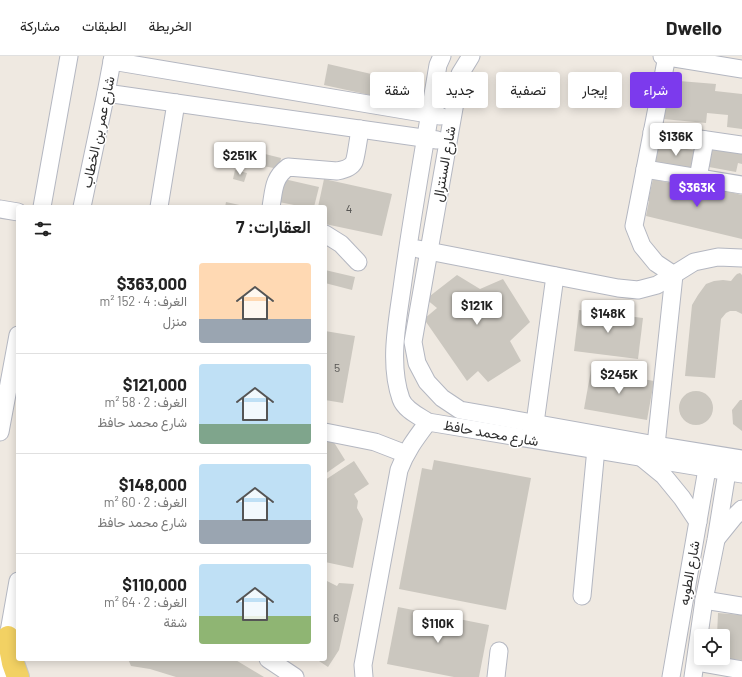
<!DOCTYPE html>
<html lang="ar">
<head>
<meta charset="utf-8">
<style>
	body { margin:0; font-family:Barlow,Vazirmatn,sans-serif; background:#f6f6f6; color:#222; direction:rtl; height:100vh; display:flex; flex-direction:column; font-size:15px; white-space:nowrap }
	* { box-sizing:border-box; margin:0 }
	p { font-size:13px; color:#767676 }
	.icon { flex:none; width:22px; height:22px; fill:none; stroke:currentColor; stroke-width:2; stroke-linecap:round; stroke-linejoin:round }
	.map { position:relative; flex:1; overflow:hidden; direction:ltr }
	.details { position:absolute; left:16px; top:149px; width:311px; height:456px; display:flex; flex-direction:column; background:#fff; border-radius:4px; box-shadow:0 2px 10px #0003; direction:rtl }
	.details>* { flex:none }
	.banner { position:absolute; left:339px; top:16px; width:343px; height:36px; direction:rtl; display:flex; gap:8px }
	.buttons { position:absolute; left:694px; top:573px; display:grid; gap:8px }
	.buttons a { display:grid; place-items:center; width:36px; height:36px; border-radius:4px; background:#fff; box-shadow:0 2px 10px #0003; font-size:20px }
	.price { position:absolute; translate:-50% -34px; padding:0 9px; border-radius:4px; background:#fff; color:#222; font-size:13px; line-height:26px; filter:drop-shadow(0 1px 2px #0008) }
	.price::after { content:''; position:absolute; left:50%; top:24px; width:12px; height:9px; margin-left:-6px; background:inherit; clip-path:polygon(0 0,100% 0,50% 100%) }
	.price.on { background:#7c3aed; color:#fff }
	ul { padding:0; list-style:none }
	li { display:flex; align-items:center; gap:12px; height:100px; padding:0 16px }
	li+li { border-top:1px solid #e0e0e0 }
	li span { display:grid; place-items:center; flex:none; width:112px; height:80px; border-radius:4px; color:#555 }
	li>.icon { margin-inline-start:auto }
	span .icon { width:48px; height:48px; fill:#fffc; stroke-width:1 }
	li b { font-size:17px }
	h2 { display:flex; justify-content:space-between; align-items:center; height:48px; padding:0 16px; font-size:17px }
	.tag { padding:0 14px; border-radius:4px; background:#fff; box-shadow:0 2px 10px #0003; font-size:14px; line-height:36px }
	.tag.on { background:#7c3aed; color:#fff }
	header { display:flex; align-items:center; gap:24px; box-sizing:border-box; height:56px; padding:0 20px; background:#fff; border-bottom:1px solid #e0e0e0 }
	header strong { font-size:19px }
	nav { display:flex; gap:22px; margin-inline-start:auto; font-size:14px }
	.map>svg:first-child { display:block }
	.building { fill:#cbc7bf }
	.lines { fill:none; stroke-linecap:round; stroke-linejoin:round }
	.minor-casing { stroke:#b4b7c1; stroke-width:19 }
	.major-casing { stroke:#c9c9c9; stroke-width:24 }
	.minor { stroke:#fff; stroke-width:17 }
	.major { stroke:#f2d163; stroke-width:22 }
	.labels { text-anchor:middle; stroke-width:3; stroke-linejoin:round; paint-order:stroke }
	.number-label { font-size:12px; fill:#555452 }
	.street-label { font-size:14px; fill:#2e2e2e; stroke:#fff }
</style>
</head>
<body>
<header>
<strong>Dwello</strong>
<nav><a>الخريطة</a><a>الطبقات</a><a>مشاركة</a></nav>
</header>
<div class="map">
<svg width="742" height="621" viewBox="0 0 742 621">
	<rect width="100%" height="100%" fill="#efe9e1"/>
	<g class="building">
		<polygon points="328,8 406,26 402,46 324,29"/>
		<polygon points="667,24 716,28 715,35 742,38 742,73 727,71 728,59 707,57 706,67 663,63"/>
		<polygon points="658,88 698,95 694,115 655,108"/>
		<polygon points="713,90 742,95 742,108 738,107 736,116 709,111"/>
		<polygon points="265,98 281,102 279,113 263,110"/>
		<polygon points="235,114 247,117 244,126 233,123"/>
		<polygon points="284,123 319,131 314,151 304,151 279,146"/>
		<polygon points="324,123 392,138 382,180 325,168 325,151 318,151"/>
		<polygon points="653,123 708,136 709,131 742,139 742,183 646,160 649,145 648,145"/>
		<polygon points="226,146 244,150 244,151 225,151"/>
		<polygon points="325,214 355,221 352,234 325,227"/>
		<polygon points="740,217 742,219 742,258 736,255 730,255 726,257 721,263 715,322 685,320 692,249 698,239 706,228 714,225 723,224 731,225 735,220 737,218"/>
		<polygon points="457,219 480,233 503,223 530,266 510,285 521,305 488,326 478,315 467,325 424,263 437,252 426,243"/>
		<polygon points="579,254 643,262 638,303 574,295"/>
		<polygon points="325,275 355,280 343,347 325,344"/>
		<polygon points="591,314 654,325 647,364 584,353"/>
		<circle cx="696" cy="352" r="17"/>
		<polygon points="740,344 742,344 742,375 733,368 732,354"/>
		<polygon points="330,380 345,404 325,418 325,383"/>
		<polygon points="434,404 531,422 506,554 399,533 422,412 432,414"/>
		<polygon points="354,405 369,428 354,438 358,445 357,452 363,463 353,512 325,506 325,424"/>
		<polygon points="325,524 337,530 339,527 354,528 339,594 328,611 316,603 325,603"/>
		<polygon points="398,551 489,569 479,621 454,621 387,608"/>
		<polygon points="718,557 742,559 742,604 723,603 723,580 717,580"/>
		<polygon points="128,603 234,603 264,621 176,621 150,613 131,610"/>
	</g>
	<g class="lines">
		<g class="minor-casing">
			<g id="minor">
				<path d="M442,0L438,9C426,81 413,153 403,225C398,263 388,306 401,343C405,354 419,360 428,366L742,418"/>
				<polyline points="471,0 460,18 413,286 417,307 427,326 442,342 460,354 656,389 742,403"/>
				<polyline points="662,0 742,13"/>
				<polyline points="112,5 440,60"/>
				<polyline points="106,37 437,84"/>
				<polyline points="652,76 742,89"/>
				<polyline points="645,113 742,129"/>
				<polyline points="698,122 705,84"/>
				<polyline points="42,151 69,0"/>
				<polyline points="82,151 106,37 113,0"/>
				<polyline points="159,151 176,47"/>
				<path d="M271,151C274,134 273,122 288,111L337,115C343,114 351,112 354,106C356,102 359,79 360,73"/>
				<polyline points="0,153 18,156"/>
				<polyline points="325,178 341,188 358,206"/>
				<polyline points="418,193 618,232 638,234 657,229 694,206 718,201 742,202"/>
				<polyline points="535,367 555,220"/>
				<polyline points="0,376 18,279"/>
				<polyline points="325,376 375,386 406,398"/>
				<polyline points="656,389 674,219 656,207 642,190 634,170 667,0"/>
				<polyline points="642,402 664,420 682,442 698,466"/>
				<polyline points="717,482 734,461 742,453"/>
				<polyline points="582,540 597,382"/>
				<polyline points="704,544 742,550"/>
				<polyline points="268,603 295,621"/>
				<polyline points="696,606 742,614"/>
				<polyline points="1,621 18,525"/>
				<path d="M364,621L363,609L399,414C406,395 416,382 428,366"/>
				<polyline points="496,621 499,595"/>
				<polyline points="671,621 707,413"/>
				<polyline points="693,621 704,544 716,484 727,416"/>
			</g>
		</g>
		<g class="major-casing">
			<polyline id="major" points="8,581 13,607 18,621"/>
		</g>
		<use href="#minor" class="minor"/>
		<use href="#major" class="major"/>
	</g>
	<g class="labels">
		<g class="number-label">
			<text x="349" y="157">4</text>
			<text x="337" y="316">5</text>
			<text x="336" y="566">6</text>
		</g>
		<g class="street-label">
			<text transform="translate(98 76) rotate(-78)" y="5">شارع عمر بن الخطاب</text>
			<text transform="translate(444 108) rotate(-80)" y="5">شارع السنترال</text>
			<text transform="translate(491 377) rotate(10)" y="5">شارع محمد حافظ</text>
			<text transform="translate(689 517) rotate(-80)" y="5">شارع الطوبه</text>
		</g>
	</g>
</svg>
<div class="buttons">
<a><svg class="icon" aria-label="locate" viewBox="0 0 24 24"><circle cx="12" cy="12" r="6"/><path d="M12 2v4M12 18v4M2 12h4M18 12h4"/></svg></a>
</div>
<b class="price" style="left:676px;top:101px">$136K</b>
<b class="price" style="left:240px;top:120px">$251K</b>
<b class="price on" style="left:697px;top:152px">$363K</b>
<b class="price" style="left:477px;top:270px">$121K</b>
<b class="price" style="left:608px;top:278px">$148K</b>
<b class="price" style="left:619px;top:339px">$245K</b>
<b class="price" style="left:438px;top:588px">$110K</b>
<div class="banner">
<a class="tag on">شراء</a>
<a class="tag">إيجار</a>
<a class="tag">تصفية</a>
<a class="tag">جديد</a>
<a class="tag">شقة</a>
</div>
<section class="details">
<h2>العقارات: 7<svg class="icon" aria-label="filters" viewBox="0 0 24 24"><path d="M4 7h16M4 17h16"/><circle cx="9" cy="7" r="2"/><circle cx="15" cy="17" r="2"/></svg></h2>
<ul>
<li><span style="background:linear-gradient(#ffd9b3 70%,#9aa5b1 0)"><svg class="icon" aria-label="home" viewBox="0 0 24 24"><path d="M3 11l9-7 9 7M6 9v11h12V9"/></svg></span><div><b>$363,000</b><p>الغرف: 4 · 152 m²</p><p>منزل</p></div></li>
<li><span style="background:linear-gradient(#bfe0f5 75%,#7fa58c 0)"><svg class="icon" aria-label="home" viewBox="0 0 24 24"><path d="M3 11l9-7 9 7M6 9v11h12V9"/></svg></span><div><b>$121,000</b><p>الغرف: 2 · 58 m²</p><p>شارع محمد حافظ</p></div></li>
<li><span style="background:linear-gradient(#bfe0f5 70%,#9aa5b1 0)"><svg class="icon" aria-label="home" viewBox="0 0 24 24"><path d="M3 11l9-7 9 7M6 9v11h12V9"/></svg></span><div><b>$148,000</b><p>الغرف: 2 · 60 m²</p><p>شارع محمد حافظ</p></div></li>
<li><span style="background:linear-gradient(#bfe0f5 65%,#8fb573 0)"><svg class="icon" aria-label="home" viewBox="0 0 24 24"><path d="M3 11l9-7 9 7M6 9v11h12V9"/></svg></span><div><b>$110,000</b><p>الغرف: 2 · 64 m²</p><p>شقة</p></div></li>
</ul>
</section>
</div>
</body>
</html>
